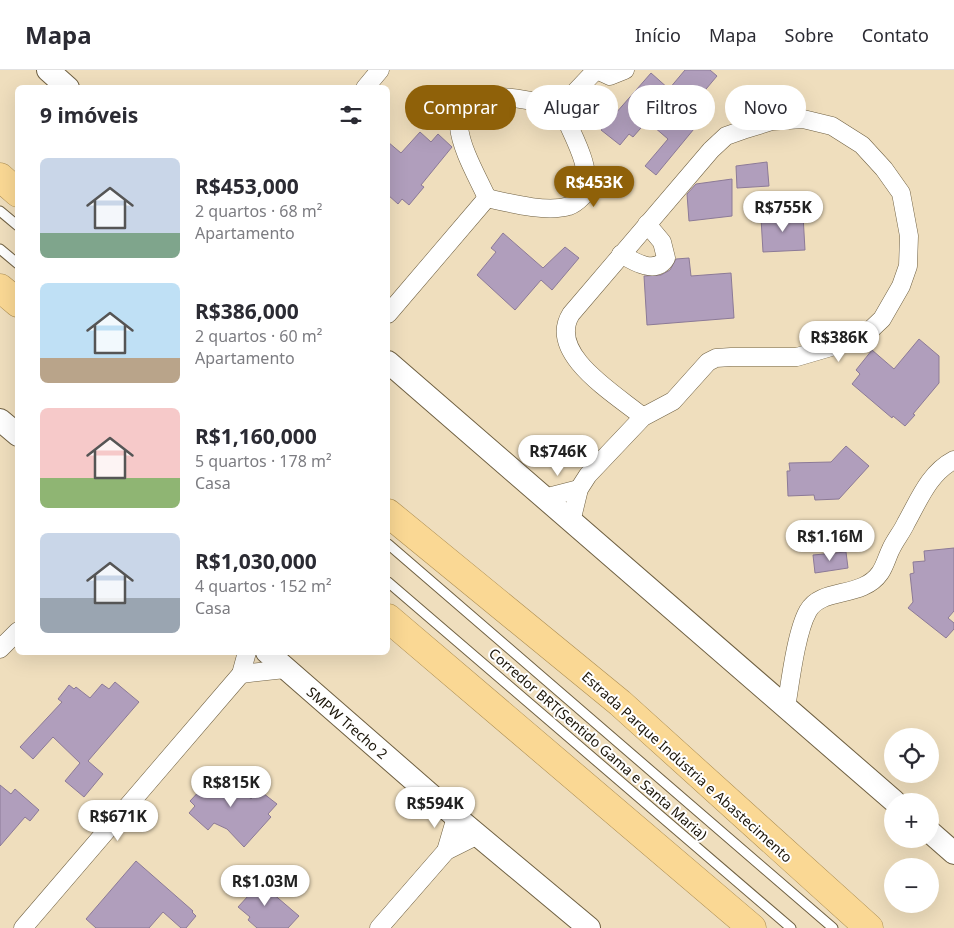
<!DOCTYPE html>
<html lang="pt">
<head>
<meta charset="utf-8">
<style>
	body { margin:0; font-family:"Noto Sans",sans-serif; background:#f2f2f3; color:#2b2b33; height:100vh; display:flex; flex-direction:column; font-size:19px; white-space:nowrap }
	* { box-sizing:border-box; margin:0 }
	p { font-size:16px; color:#7c7c81 }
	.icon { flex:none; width:28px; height:28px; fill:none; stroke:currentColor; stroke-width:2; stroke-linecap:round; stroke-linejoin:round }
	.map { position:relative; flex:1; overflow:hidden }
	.side { position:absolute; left:15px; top:15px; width:375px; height:570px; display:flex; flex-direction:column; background:#fff; border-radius:8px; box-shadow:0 5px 20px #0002 }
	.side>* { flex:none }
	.hud { position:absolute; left:405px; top:15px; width:474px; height:45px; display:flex; gap:10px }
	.fabs { position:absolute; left:884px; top:658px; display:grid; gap:10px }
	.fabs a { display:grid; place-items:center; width:55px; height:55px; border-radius:50%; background:#fff; box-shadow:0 5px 20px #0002; font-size:25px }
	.price { position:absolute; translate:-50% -42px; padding:0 11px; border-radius:18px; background:#fff; color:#222; font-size:16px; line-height:32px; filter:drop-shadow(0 1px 2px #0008) }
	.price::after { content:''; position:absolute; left:50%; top:30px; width:15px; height:11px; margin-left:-8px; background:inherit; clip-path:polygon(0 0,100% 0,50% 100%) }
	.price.on { background:#8f6109; color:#fff }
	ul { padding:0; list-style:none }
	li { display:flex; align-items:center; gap:15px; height:125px; padding:0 25px }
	li span { display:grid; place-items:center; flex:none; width:140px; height:100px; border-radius:8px; color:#555 }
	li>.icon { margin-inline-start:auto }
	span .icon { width:60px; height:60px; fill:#fffc; stroke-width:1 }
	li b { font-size:21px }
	h2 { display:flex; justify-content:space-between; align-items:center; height:60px; padding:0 25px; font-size:21px }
	.tag { padding:0 18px; border-radius:22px; background:#fff; box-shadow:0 5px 20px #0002; font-size:18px; line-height:45px }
	.tag.on { background:#8f6109; color:#fff }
	header { display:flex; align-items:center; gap:30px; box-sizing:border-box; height:70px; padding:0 25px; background:#fff; border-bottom:1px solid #e1e1e2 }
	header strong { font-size:24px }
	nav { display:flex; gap:28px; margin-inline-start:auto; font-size:18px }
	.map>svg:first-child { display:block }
	.building { fill:#b09ebc; stroke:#8c7a97 }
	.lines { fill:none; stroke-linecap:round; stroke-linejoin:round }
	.service-casing { stroke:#6f6042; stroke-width:11 }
	.minor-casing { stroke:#6f6042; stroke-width:19 }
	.tertiary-casing { stroke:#6f6042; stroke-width:24 }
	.trunk-casing { stroke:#ab8d52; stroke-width:29 }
	.service { stroke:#fff; stroke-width:9 }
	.minor { stroke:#fff; stroke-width:18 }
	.tertiary { stroke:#fff; stroke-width:22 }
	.trunk { stroke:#fad894; stroke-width:28 }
	.labels { text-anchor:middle; stroke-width:4; stroke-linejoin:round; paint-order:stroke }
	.street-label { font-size:14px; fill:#1b1509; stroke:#fff }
</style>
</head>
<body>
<header>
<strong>Mapa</strong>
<nav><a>Início</a><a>Mapa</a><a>Sobre</a><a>Contato</a></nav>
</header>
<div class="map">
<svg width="954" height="858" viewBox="0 0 954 858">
	<rect width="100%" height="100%" fill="#efdebd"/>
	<g class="building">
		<polygon points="685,0 710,0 717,6 691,37 703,48 656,105 645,96 668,69 647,51 633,67 629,64 620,75 601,60 651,3 669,19"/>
		<polygon points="420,62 431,72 438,64 452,77 421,115 424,117 409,135 402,129 398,134 388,125 388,72 401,83"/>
		<polygon points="767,92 769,116 737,118 736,96"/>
		<polygon points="732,109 732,146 689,151 687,124 696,114"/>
		<polygon points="797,140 797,146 803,145 805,180 763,182 761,148 780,147 780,141"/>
		<polygon points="503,163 543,198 565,177 579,188 552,220 541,210 515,240 477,205 496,182 491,178"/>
		<polygon points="689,188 691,206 731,203 734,248 647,255 644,206 661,205 670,200 676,189"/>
		<polygon points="919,269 939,286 939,313 913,344 915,345 905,356 893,346 892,348 852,314 860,304 856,300 872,280 894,299"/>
		<polygon points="846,376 869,396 839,429 815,430 814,425 788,426 787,401 790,401 789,393 831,392"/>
		<polygon points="954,478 954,541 948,548 954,553 954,559 946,568 908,538 913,532 910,504 914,503 913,492 925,491 924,481"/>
		<polygon points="846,482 848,498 815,503 813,485"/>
		<polygon points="115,612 139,632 88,691 103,704 84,727 65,711 80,693 53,667 33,689 20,677 62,632 58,629 69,615 74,619 76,617 90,628 102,614 109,619"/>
		<polygon points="219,700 251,729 259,720 277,734 268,744 271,747 244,777 227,759 214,753 208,760 189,743 195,736 190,731"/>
		<polygon points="0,715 11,724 15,719 39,740 30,751 25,747 0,776"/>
		<polygon points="136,791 193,841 192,842 196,846 186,858 181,858 163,842 149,858 96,858 86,849"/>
		<polygon points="251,805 299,846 288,858 257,858 248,850 250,847 238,837 249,825 240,818"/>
	</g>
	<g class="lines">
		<g class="service-casing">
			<g id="service">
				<polyline points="0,141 18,156"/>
				<polyline points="0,179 18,194"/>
				<polyline points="388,474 833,858"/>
				<polyline points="388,512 791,858"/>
			</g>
		</g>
		<g class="minor-casing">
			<g id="minor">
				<polyline points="597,0 610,6 625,0"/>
				<polyline points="365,18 380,0"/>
				<polyline points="561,37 596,0"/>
				<path d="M487,128C478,108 461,79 459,57C454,8 534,32 561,37"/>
				<path d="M487,128C509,133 547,143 569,136C576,134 581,128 585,124C592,93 571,65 561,37"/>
				<path d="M621,184C634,192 656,205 666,188L662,172L647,154"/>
				<polyline points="388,244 487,128"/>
				<polyline points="544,428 579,419"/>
				<path d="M571,452L579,419L588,405L643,347L673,331L708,292L716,288L731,287H797L862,268L882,249L901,216L908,196L909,166L901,123L884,99L862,75L832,56L803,49L772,51L743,60L726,66L711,80L571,244C546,284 617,325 643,347"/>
				<polyline points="0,579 18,561"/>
				<polyline points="241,604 285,599"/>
				<path d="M786,638C790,614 796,562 808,541C821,517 862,529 880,503C885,496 887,487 891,479C895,470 902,462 906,453C919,430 929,403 954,390"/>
				<polyline points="446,781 456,747"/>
				<polyline points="23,858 241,604 247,582"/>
				<polyline points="379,858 446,781 478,765"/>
			</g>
		</g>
		<g class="tertiary-casing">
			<g id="tertiary">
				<polyline points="48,0 68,18"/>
				<polyline points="388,292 894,731"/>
				<polyline points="0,350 18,365"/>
				<polyline points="267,582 456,747 589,858"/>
				<polyline points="930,762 954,783"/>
			</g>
		</g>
		<g class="trunk-casing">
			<g id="trunk">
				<polyline points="0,107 18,123"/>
				<polyline points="0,218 18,233"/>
				<polyline points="388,443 620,633 869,858"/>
				<polyline points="388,548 752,858"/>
			</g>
		</g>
		<use href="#service" class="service"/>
		<use href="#minor" class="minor"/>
		<use href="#tertiary" class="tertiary"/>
		<use href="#trunk" class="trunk"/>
	</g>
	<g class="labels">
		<g class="street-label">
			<text transform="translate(347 653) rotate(41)" y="5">SMPW Trecho 2</text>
			<text transform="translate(598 674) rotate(41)" y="5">Corredor BRT(Sentido Gama e Santa Maria)</text>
			<text transform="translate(687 697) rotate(42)" y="5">Estrada Parque Indústria e Abastecimento</text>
		</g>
	</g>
</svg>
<div class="fabs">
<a><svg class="icon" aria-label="locate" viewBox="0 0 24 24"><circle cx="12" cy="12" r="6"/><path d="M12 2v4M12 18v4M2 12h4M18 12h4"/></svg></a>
<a>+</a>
<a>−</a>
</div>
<b class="price on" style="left:594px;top:138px">R$453K</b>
<b class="price" style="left:783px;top:163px">R$755K</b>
<b class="price" style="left:839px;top:293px">R$386K</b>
<b class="price" style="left:558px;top:407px">R$746K</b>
<b class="price" style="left:830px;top:492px">R$1.16M</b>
<b class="price" style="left:231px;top:738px">R$815K</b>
<b class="price" style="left:435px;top:759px">R$594K</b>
<b class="price" style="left:118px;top:772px">R$671K</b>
<b class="price" style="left:265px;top:837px">R$1.03M</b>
<div class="hud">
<a class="tag on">Comprar</a>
<a class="tag">Alugar</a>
<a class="tag">Filtros</a>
<a class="tag">Novo</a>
</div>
<section class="side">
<h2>9 imóveis<svg class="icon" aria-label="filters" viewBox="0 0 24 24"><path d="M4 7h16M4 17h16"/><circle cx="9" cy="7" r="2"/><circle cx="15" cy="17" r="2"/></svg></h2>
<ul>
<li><span style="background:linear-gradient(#c9d6e8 75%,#7fa58c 0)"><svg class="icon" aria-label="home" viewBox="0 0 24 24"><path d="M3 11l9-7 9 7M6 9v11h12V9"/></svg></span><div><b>R$453,000</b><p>2 quartos · 68 m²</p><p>Apartamento</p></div></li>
<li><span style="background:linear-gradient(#bfe0f5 75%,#b9a48a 0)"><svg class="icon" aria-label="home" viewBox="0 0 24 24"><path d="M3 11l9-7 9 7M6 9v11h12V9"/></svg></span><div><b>R$386,000</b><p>2 quartos · 60 m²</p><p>Apartamento</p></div></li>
<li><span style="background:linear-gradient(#f6c9c9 70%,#8fb573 0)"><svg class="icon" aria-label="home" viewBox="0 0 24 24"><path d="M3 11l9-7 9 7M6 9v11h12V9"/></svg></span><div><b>R$1,160,000</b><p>5 quartos · 178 m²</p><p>Casa</p></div></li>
<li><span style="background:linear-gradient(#c9d6e8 65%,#9aa5b1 0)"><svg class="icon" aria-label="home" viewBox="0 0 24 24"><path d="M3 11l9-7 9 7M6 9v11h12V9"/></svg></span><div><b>R$1,030,000</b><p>4 quartos · 152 m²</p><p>Casa</p></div></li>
</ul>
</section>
</div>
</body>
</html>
